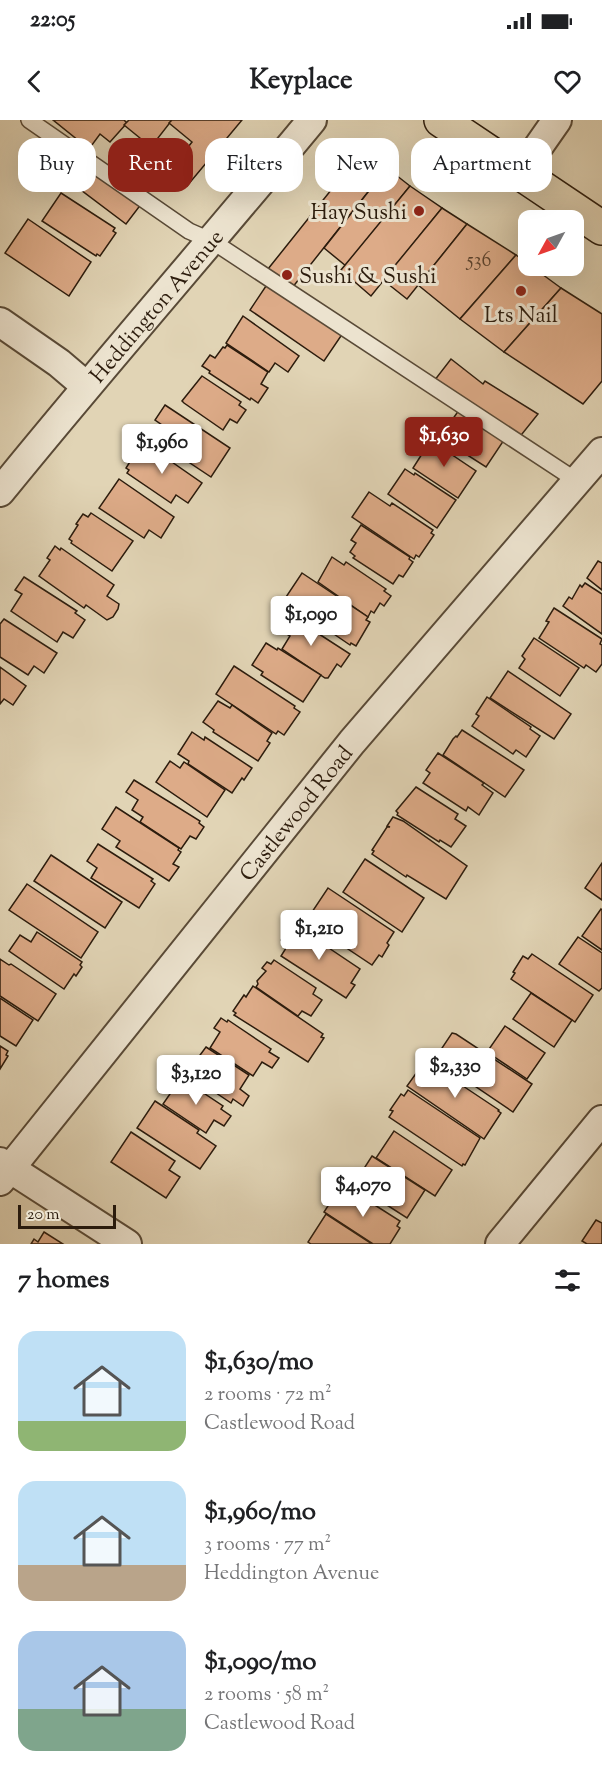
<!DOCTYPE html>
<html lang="en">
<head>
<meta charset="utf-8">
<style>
	body { margin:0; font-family:"Sorts Mill Goudy",serif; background:#f2f2f2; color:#202124; height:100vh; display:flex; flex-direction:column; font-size:22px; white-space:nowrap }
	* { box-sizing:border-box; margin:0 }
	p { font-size:20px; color:#757577 }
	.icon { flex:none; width:33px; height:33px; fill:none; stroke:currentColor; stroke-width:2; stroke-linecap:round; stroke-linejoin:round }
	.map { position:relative; height:1124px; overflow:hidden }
	.side { display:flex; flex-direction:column; background:#fff; flex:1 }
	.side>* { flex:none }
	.hud { position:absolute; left:18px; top:18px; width:567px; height:54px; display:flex; gap:12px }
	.needle { width:39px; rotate:230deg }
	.tools { position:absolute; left:518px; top:90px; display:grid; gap:12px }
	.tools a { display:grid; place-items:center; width:66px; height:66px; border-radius:12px; background:#fff; box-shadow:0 6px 24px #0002; font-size:30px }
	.scale { position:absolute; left:18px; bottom:15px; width:98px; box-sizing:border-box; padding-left:6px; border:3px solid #2c1c0d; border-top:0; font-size:16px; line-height:21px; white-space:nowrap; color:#2c1c0d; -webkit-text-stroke:4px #ece3cf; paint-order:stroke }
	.price { position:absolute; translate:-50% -51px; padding:0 14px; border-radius:6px; background:#fff; color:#222; font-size:20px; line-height:39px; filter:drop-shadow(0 2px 3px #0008) }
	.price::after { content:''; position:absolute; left:50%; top:36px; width:18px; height:14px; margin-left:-9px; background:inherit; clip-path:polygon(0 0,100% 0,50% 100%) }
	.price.selected { background:#8f2418; color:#fff }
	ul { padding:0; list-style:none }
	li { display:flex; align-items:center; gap:18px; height:150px; padding:0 18px }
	li span { display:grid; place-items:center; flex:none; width:168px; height:120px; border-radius:18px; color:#555 }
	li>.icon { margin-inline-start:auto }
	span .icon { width:72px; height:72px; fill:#fffc; stroke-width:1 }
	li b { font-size:26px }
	h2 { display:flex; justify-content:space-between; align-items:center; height:72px; padding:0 18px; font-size:26px }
	.chip { padding:0 21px; border-radius:18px; background:#fff; box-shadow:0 6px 24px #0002; font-size:21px; line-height:54px }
	.chip.selected { background:#8f2418; color:#fff }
	.status { display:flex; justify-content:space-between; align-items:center; height:42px; padding:0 30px; background:#fff; direction:ltr }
	.status svg { height:16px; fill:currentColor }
	header { display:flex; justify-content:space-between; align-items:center; height:78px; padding:0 18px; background:#fff; font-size:27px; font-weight:800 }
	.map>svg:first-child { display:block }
	.building { fill:#ddab88; stroke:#2c1c0d; stroke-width:1.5 }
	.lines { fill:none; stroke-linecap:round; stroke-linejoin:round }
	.service-casing { stroke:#594a37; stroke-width:18 }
	.minor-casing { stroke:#594a37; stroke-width:32 }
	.primary-casing { stroke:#2c1c0d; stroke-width:36 }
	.service { stroke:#ece3cf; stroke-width:15 }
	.minor { stroke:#ece3cf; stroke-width:28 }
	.primary { stroke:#e1d4b5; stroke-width:33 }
	.poi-dot { fill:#8f2418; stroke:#ece3cf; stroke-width:2 }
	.labels { text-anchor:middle; stroke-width:6; stroke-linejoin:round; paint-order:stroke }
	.number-label { font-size:20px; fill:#58402c }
	.poi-label { font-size:22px; fill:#2c1c0d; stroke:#ece3cf; text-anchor:end }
	.street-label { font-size:22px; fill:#2c1c0d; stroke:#ece3cf }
</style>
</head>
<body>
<div class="status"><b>22:05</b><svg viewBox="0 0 49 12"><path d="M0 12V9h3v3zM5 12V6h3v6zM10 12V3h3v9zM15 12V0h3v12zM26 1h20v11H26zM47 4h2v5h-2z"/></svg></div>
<header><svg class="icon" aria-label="back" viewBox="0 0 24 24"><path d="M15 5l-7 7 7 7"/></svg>Keyplace<svg class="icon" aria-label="heart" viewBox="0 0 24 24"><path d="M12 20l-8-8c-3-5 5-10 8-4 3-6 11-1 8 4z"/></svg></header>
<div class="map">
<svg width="602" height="1124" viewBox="0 0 602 1124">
	<rect width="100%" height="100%" fill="#e1d4b5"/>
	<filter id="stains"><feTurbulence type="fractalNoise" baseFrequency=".00333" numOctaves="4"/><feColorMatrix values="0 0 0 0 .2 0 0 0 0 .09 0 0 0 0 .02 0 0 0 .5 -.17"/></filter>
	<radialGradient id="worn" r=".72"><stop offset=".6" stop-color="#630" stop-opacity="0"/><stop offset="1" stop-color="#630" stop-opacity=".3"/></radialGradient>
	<g class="building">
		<polygon points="53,0 124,0 127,3 110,22 100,14 89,29"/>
		<polygon points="129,0 172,0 151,27 124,5"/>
		<polygon points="172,0 242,0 187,66 169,51 192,22 169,3"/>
		<polygon points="363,30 387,48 292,168 268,149"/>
		<polygon points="87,43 142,83 126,104 81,70 89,59 80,52"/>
		<polygon points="387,48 410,66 346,146 324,128"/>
		<polygon points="410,66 442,88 371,176 341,150"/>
		<polygon points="61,73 115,108 113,111 116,113 100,136 97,134 96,136 42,101"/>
		<polygon points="442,88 467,104 407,179 383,160"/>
		<polygon points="28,99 91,142 69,176 5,133"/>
		<polygon points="467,104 516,135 460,199 418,165"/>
		<polygon points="516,135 561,168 504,232 460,199"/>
		<polygon points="268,163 343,213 324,241 250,190"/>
		<polygon points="561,168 602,194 602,261 583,284 504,232"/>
		<polygon points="243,196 299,236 288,252 275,243 269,252 226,223"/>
		<polygon points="227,225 268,252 261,264 268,268 258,283 251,278 250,280 209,253 210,251 202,246 210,235 215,238 223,227 225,228"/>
		<polygon points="451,239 483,264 485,261 538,294 518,319 434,261"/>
		<polygon points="202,256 241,282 239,285 246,290 237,303 230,299 223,310 184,283 182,281"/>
		<polygon points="165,285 230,328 211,357 154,319 162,305 155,300"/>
		<polygon points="459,290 504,320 486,347 436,315 446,301 450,303"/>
		<polygon points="427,318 476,351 458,378 413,348 422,334 418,332"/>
		<polygon points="141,324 145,326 146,324 202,363 188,383 176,375 171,383 127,353 129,350 126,348"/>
		<polygon points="405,349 414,355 415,353 456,380 437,408 388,374"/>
		<polygon points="119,359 174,397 161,418 149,410 144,418 99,388"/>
		<polygon points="369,372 390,386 392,383 433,410 431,413 434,415 419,437 416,435 414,439 352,397"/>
		<polygon points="91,393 133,421 112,451 71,423 72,421 69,419 78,405 76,404 83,394 88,397"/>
		<polygon points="361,405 410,437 409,439 413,442 403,457 399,455 393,464 353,438 355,436 350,432 356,423 351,420"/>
		<polygon points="55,426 60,430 61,428 114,465 107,476 119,484 118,489 113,497 107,500 86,485 84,488 39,456 50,440 47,438"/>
		<polygon points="332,437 344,445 346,442 386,469 384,471 391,476 384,486 380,483 374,493 371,491 368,497 318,462"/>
		<polygon points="598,441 602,443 602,470 587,458"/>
		<polygon points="302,453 368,497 366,500 370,502 356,526 351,523 350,525 284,480"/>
		<polygon points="24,457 77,491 75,493 85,500 73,518 63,512 57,522 11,491 22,474 15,470"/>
		<polygon points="585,463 602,474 602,514 563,486 569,477 572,479 580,465 582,467"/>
		<polygon points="554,488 602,519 600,524 602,525 602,544 596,552 586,545 584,548 539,518 549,502 546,501"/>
		<polygon points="285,492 350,534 341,547 337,544 328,558 325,558 282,529 290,516 276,507"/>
		<polygon points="4,499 57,533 44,553 34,546 28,555 0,537 0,504"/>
		<polygon points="534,518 579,548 560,576 519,548 525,539 522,536"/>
		<polygon points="266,523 277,530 278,528 321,555 303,582 261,555 263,552 252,545"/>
		<polygon points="234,546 295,586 294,588 300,592 284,615 278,611 276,614 216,574"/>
		<polygon points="0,547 26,566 13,585 4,579 0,584"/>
		<polygon points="508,551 571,594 554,619 490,578"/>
		<polygon points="487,577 531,607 530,609 540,616 526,637 516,630 513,634 472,606 479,596 476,594"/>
		<polygon points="218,581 230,588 232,585 272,613 267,621 270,623 258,641 213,612 214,610 203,602"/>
		<polygon points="462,610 524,650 505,677 443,635 453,619 456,616 457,617"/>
		<polygon points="192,612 204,620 205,617 252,648 244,660 242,658 232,673 188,644 189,641 178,634"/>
		<polygon points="438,633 484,663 482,665 493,673 479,695 468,687 466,691 423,663 430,653 426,650"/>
		<polygon points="170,641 180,648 184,642 225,670 207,697 156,662"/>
		<polygon points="134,660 200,701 199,703 204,707 196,719 190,716 181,729 140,702 143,697 132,690 138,680 126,672"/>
		<polygon points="416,667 458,694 455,699 466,706 451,727 440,720 439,722 397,695 398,693 396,691"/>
		<polygon points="116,687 179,728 178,730 181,732 173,744 179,747 169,761 116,727 120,721 102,709"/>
		<polygon points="393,697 403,701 467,746 446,779 407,755 406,757 372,734 374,731 372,730 387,707 390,707 387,706"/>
		<polygon points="98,724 153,759 151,761 155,764 139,788 91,758 97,748 87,741"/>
		<polygon points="51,735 122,782 105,808 34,761"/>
		<polygon points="365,739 424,778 402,812 343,772"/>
		<polygon points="602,743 602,780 585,768"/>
		<polygon points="27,764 98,812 81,838 9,790"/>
		<polygon points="328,768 394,812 387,823 389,825 382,837 379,835 372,845 306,801"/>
		<polygon points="601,789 602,790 602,830 582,816"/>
		<polygon points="291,805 298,810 299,808 360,849 351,863 355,865 346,878 281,836 288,825 281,820"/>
		<polygon points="37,812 82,842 80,845 82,847 76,856 74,854 64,869 9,831 20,815 31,822"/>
		<polygon points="578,817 602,833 602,868 599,871 559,844"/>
		<polygon points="532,834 593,875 575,902 511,859 515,853 513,852 523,836 528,839"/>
		<polygon points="0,839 9,845 11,844 56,874 38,901 0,876"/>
		<polygon points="274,840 316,868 313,874 322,880 311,896 302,891 298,896 256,867 258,864 257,861 266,851 262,848 267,842 271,844"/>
		<polygon points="253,866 323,914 321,917 324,918 308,942 234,895 236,893 233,891 244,875 246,877"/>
		<polygon points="531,873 572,900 554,927 513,899"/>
		<polygon points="0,878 33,900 16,926 0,916"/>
		<polygon points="221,898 227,902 228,900 271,929 269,932 279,938 272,948 262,942 253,956 210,928 220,912 214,908"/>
		<polygon points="505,906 545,933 527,959 487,932"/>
		<polygon points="452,913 456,914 532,964 513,992 435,939 442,929 446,931 442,928"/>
		<polygon points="0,926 8,931 6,935 8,936 0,949"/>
		<polygon points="206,927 249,955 240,969 249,976 243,986 233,979 231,983 188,954 190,951 189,950"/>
		<polygon points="424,940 499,990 498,991 501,993 484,1019 407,966 417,952 421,953 417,951"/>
		<polygon points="181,958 223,986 221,989 231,996 224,1006 214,1000 206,1013 163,984"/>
		<polygon points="408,970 480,1018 465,1045 463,1044 462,1046 389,997 393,991 390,990 401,974 404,976"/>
		<polygon points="155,981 199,1010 197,1013 216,1026 200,1049 137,1008"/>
		<polygon points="394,1011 452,1050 435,1076 376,1038"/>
		<polygon points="131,1012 175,1041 169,1050 180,1057 166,1078 111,1042"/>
		<polygon points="372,1036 425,1070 407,1098 354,1064"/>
		<polygon points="348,1068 400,1101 397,1106 400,1108 390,1124 373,1124 324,1092 337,1072 342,1075"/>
		<polygon points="326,1094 372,1124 311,1124 308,1122"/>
		<polygon points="596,1100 602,1103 602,1124 587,1124 582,1121"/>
		<polygon points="44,1112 63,1124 31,1124 34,1119 38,1122"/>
	</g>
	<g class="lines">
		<g class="service-casing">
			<polyline id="service" points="29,0 189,111 212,121 577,361"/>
		</g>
		<g class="minor-casing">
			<g id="minor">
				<polyline points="520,53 557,0"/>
				<polyline points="0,202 59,243 86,266"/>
				<path id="s1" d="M0,372C102,246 209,125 312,0"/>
				<polyline points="0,1042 127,1124"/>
				<path id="s2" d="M0,1061L352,622L602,332"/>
				<polyline points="500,1124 602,1000"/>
			</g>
		</g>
		<g class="primary-casing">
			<polyline id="primary" points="441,0 602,108"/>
		</g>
		<use href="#service" class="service"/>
		<use href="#minor" class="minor"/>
		<use href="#primary" class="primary"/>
	</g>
	<g class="poi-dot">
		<circle cx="419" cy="91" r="6"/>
		<circle cx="287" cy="155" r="6"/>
		<circle cx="521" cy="171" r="6"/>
	</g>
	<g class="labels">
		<g class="number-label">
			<text x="479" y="146">536</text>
		</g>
		<g class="poi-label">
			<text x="407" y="99">Hay Sushi</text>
			<text x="299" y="163" text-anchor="start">Sushi &amp; Sushi</text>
			<text x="521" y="202" text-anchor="middle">Lts Nail</text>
		</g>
		<g class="street-label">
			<text dy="8" stroke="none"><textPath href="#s1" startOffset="243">Heddington Avenue</textPath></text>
			<text dy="8" stroke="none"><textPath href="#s2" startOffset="472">Castlewood Road</textPath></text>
		</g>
	</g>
	<rect width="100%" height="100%" filter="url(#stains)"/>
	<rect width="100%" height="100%" fill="url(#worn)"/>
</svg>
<div class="tools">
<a><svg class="needle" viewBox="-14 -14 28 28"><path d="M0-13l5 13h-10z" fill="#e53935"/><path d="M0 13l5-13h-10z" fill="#757577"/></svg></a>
</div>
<div class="scale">20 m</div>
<b class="price selected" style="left:444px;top:348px">$1,630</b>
<b class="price" style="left:162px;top:355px">$1,960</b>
<b class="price" style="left:311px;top:527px">$1,090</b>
<b class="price" style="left:319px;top:841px">$1,210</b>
<b class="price" style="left:455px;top:979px">$2,330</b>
<b class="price" style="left:196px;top:986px">$3,120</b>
<b class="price" style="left:363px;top:1098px">$4,070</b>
<div class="hud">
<a class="chip">Buy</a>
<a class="chip selected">Rent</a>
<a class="chip">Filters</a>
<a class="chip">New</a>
<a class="chip">Apartment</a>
</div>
</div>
<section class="side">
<h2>7 homes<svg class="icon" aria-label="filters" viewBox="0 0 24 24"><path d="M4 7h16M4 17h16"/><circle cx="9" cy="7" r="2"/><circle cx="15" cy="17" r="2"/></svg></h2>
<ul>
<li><span style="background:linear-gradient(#bfe0f5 75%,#8fb573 0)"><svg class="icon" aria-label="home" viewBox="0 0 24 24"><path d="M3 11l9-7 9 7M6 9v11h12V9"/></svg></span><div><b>$1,630/mo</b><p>2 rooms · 72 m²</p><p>Castlewood Road</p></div></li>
<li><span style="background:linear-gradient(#bfe0f5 70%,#b9a48a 0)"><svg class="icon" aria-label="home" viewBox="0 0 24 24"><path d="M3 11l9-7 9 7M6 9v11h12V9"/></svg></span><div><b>$1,960/mo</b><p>3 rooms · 77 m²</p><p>Heddington Avenue</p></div></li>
<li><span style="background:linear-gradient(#a9c7e8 65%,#7fa58c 0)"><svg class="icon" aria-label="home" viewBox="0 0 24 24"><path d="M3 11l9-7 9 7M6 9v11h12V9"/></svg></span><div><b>$1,090/mo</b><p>2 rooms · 58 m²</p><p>Castlewood Road</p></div></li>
</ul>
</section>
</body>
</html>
